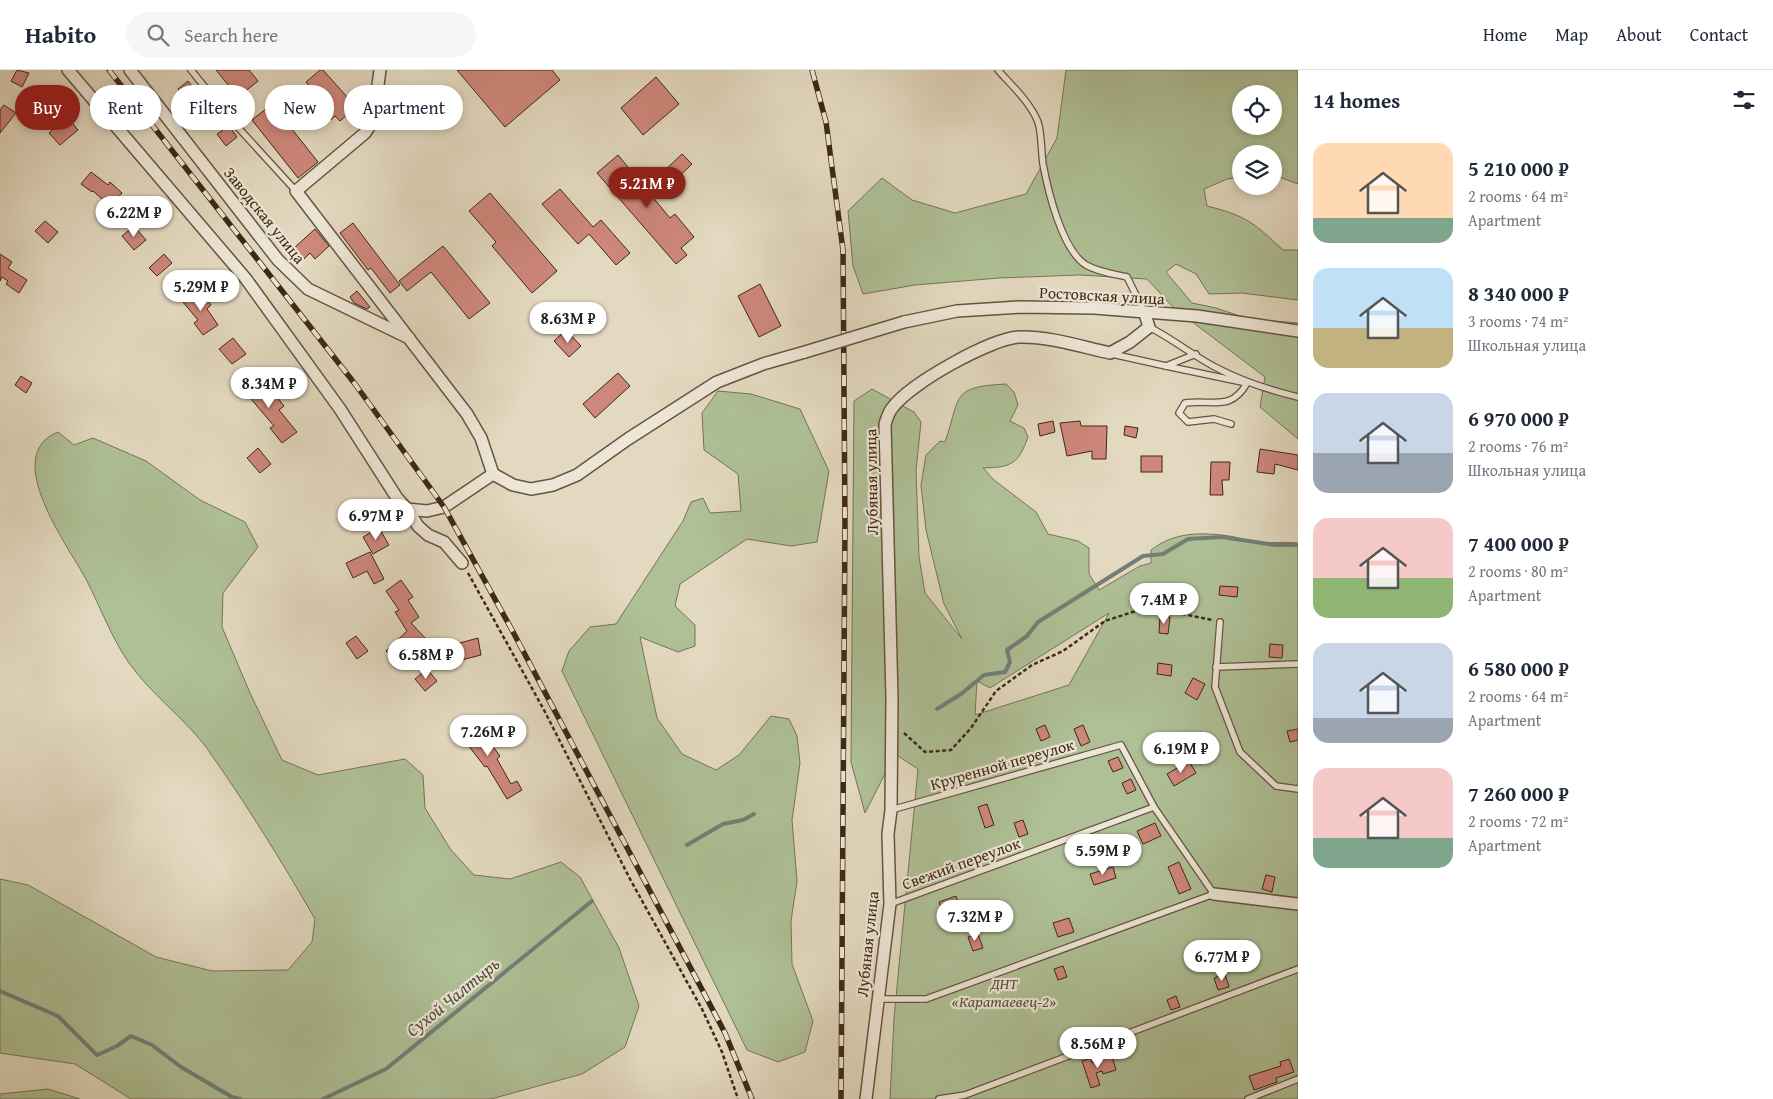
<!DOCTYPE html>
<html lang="en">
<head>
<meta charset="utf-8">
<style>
	body { margin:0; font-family:"Gentium Book Plus",serif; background:#f6f6f7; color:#1f2937; height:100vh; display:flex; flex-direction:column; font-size:19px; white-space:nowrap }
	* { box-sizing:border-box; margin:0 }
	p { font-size:16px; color:#747a83 }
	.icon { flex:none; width:28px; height:28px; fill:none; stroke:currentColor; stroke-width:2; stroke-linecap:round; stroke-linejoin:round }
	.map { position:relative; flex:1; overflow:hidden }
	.sheet { display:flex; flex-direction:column; background:#fff; width:475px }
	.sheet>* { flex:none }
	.hud { position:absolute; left:15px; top:15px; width:475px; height:45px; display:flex; gap:10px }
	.tools { position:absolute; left:1232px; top:15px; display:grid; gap:10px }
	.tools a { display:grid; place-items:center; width:50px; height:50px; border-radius:50%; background:#fff; box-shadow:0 2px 8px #0003; font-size:25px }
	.price { position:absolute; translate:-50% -42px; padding:0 11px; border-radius:18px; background:#fff; color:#222; font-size:16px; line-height:32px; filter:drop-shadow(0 1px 2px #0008) }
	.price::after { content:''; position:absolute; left:50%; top:30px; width:15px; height:11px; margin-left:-8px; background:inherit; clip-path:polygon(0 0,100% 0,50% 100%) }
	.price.on { background:#8f2418; color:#fff }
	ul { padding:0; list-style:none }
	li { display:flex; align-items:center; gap:15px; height:125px; padding:0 15px }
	li span { display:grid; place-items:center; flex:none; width:140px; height:100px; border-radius:15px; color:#555 }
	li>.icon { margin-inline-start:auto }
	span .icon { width:60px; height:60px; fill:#fffc; stroke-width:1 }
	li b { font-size:21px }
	h2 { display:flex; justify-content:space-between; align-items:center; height:60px; padding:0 15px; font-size:21px }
	.tag { padding:0 18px; border-radius:22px; background:#fff; box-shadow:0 2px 8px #0003; font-size:18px; line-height:45px }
	.tag.on { background:#8f2418; color:#fff }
	header { display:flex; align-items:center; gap:30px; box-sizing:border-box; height:70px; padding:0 25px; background:#fff; border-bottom:1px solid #e0e1e3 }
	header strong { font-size:24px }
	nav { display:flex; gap:28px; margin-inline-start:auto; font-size:18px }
	.search { width:350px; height:45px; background:#f6f6f7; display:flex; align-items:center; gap:12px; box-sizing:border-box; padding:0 18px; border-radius:28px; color:#747a83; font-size:19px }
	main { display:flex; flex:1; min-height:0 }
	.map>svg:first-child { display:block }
	.green { fill:#afc096; stroke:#767456; fill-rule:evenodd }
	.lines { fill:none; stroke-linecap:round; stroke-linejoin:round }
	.stream { stroke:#737f77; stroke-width:4 }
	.building { fill:#ce877b; stroke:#3e2815 }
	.service-casing { stroke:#675440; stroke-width:8 }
	.minor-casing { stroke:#675440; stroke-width:14 }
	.path { stroke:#3e2815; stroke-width:2.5; stroke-dasharray:4 2.5; stroke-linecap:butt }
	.service { stroke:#ede6d6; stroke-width:5.5 }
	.minor { stroke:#ede6d6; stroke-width:11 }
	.rail-casing { stroke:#3e2815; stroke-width:5.5 }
	.rail { stroke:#ede6d6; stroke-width:4; stroke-dasharray:11; stroke-linecap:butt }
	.minor-bridge-casing { stroke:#675440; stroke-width:14; stroke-linecap:butt }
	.minor-bridge { stroke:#ede6d6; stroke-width:11 }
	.labels { text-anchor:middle; stroke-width:4.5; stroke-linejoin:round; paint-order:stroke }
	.street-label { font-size:16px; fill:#3e2815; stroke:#ede6d6 }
	.park-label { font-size:16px; font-style:italic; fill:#5a4e35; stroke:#ede6d6 }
	.water-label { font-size:18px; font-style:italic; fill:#544c3e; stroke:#ede6d6 }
</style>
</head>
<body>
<header>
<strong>Habito</strong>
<div class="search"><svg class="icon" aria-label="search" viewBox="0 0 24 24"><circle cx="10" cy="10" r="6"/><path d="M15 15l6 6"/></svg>Search here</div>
<nav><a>Home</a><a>Map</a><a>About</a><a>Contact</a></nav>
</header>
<main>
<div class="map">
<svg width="1298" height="1029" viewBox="0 0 1298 1029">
	<rect width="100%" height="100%" fill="#e3d9c0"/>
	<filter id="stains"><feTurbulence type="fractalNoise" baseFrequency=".004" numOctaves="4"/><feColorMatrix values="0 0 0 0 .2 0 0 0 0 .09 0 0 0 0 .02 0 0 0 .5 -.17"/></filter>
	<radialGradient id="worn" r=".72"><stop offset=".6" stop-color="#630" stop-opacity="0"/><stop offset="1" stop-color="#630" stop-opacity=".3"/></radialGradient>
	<g class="green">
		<path d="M1066,0H1298V114L1274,105V84H1241V107L1227,109L1204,119L1207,136C1247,146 1254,153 1283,180H1298V230L1242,223L1209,224L1196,204L1176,194L1166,202L1192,233L1216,238L1249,249L1298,253V369L1260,337L1265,307L1174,238L1147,209L1080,205L999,208L915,215L863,224L853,196L848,141L882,108L912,130L955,143L1026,124L1057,68ZM1241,24H1274V56H1241Z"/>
		<path d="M1006,314L1014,322L1018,335L1010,351L1024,358L1028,367C1018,395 1011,397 983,398L994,410L1036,442L1048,464L1078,471L1089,478V504L1099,520L1140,496L1151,493V480C1174,462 1201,462 1229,466C1238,467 1246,471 1255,472C1270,474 1283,471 1298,473V1029H890L894,948L918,699L895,684L865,743L851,692L854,331L872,319L914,342L921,352L916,400L919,487L925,523L962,569L944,534L926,460L921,415L926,385L940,371L945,372C961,326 950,317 1006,314ZM1109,543L1069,615L975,645L977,611L990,618Z"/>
		<polygon points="718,321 751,324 800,339 829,401 817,472 791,476 747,469 680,514 675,536 695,555 695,576 678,582 640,567 657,648 682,684 716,700 739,685 771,646 789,649 797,666 800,693 792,750 797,811 791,851 792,894 813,951 805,982 778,992 747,980 562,601 569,581 590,557 616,554 683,451 691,432 703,428 710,443 741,441 738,404 704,380 702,343"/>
		<path d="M58,362L74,375L93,368L146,391L200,430L245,452L258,477L223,523L222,557L250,623L282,690L318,705L405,689L423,705L425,738L451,780L474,805L510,809L561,792L580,807L619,878L639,936L625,977L582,1004L491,1029H131L75,994L0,983V809L28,815L156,887L212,901L288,900L312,872L315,849C281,790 245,732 206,677C183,647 151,624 129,593C112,569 100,536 86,509C68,476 0,385 58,362Z"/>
		<polygon points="48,1019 80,1029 0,1029 0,1024"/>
	</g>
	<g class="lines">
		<g class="stream">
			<polyline points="937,639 961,624 984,605 1005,602 1010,592 1007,580 1027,566 1038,552 1143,486 1163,484 1188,469 1222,467 1275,475 1298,475"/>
			<polyline points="687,775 723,754 743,750 754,744"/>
			<polyline points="0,921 58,946 97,985 117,976 131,966 152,975 181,997 232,1027 240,1029"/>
			<polyline points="323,1029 386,999 592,831"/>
		</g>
	</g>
	<g class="building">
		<polygon points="17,0 29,3 22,17 11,11"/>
		<polygon points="216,0 249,0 258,11 238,27"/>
		<polygon points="320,0 323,0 356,37 340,51 335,46 331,50 318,35 322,31 306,12"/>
		<polygon points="457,0 552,0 560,10 505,57"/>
		<polygon points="656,7 679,34 643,65 621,38"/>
		<polygon points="188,11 199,25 189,33 178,19"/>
		<polygon points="55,32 78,60 60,75 49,63 56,57 43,42"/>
		<polygon points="272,34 318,92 298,108 252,50"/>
		<polygon points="4,35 16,43 0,63 0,40"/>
		<polygon points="229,56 237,67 226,76 217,64"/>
		<polygon points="682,84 692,94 672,113 662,103"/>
		<polygon points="618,85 670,148 675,144 694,167 681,178 687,185 676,194 597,103"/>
		<polygon points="91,102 108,115 110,112 122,123 110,136 93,121 92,122 81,114"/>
		<polygon points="560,119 593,157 601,150 630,183 616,195 589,164 578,174 542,134"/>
		<polygon points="490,123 557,201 532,223 492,176 496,172 469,141"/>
		<polygon points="45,151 58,162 48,173 35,161"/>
		<polygon points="353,153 400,215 390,223 371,198 368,200 340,163"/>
		<polygon points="134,156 146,170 134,180 122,166"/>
		<polygon points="315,159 329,176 315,189 310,183 304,189 294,178"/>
		<polygon points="443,176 490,233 469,249 431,202 407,221 399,211"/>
		<polygon points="0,184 12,192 8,198 27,210 19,223 6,214 8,211 2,207 0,211"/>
		<polygon points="164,184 172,193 157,206 149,198"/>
		<polygon points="760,214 781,256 759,267 738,226"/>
		<polygon points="199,219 211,235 207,239 218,255 203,265 194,253 198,250 183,232"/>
		<polygon points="357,221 370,237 367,239 354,233 350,227"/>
		<polygon points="566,260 581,276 569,287 554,271"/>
		<polygon points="233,268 246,284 232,294 219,279"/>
		<polygon points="618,303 630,316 595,348 583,334"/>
		<polygon points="21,306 32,313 26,323 15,315"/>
		<polygon points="251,306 266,326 273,322 284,336 279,340 297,362 282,373 270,358 274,356 239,315"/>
		<polygon points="1053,351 1055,362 1040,366 1038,354"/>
		<polygon points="1080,351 1081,356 1107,356 1106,389 1092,389 1092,381 1067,386 1060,353"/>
		<polygon points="1125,356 1138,358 1136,368 1124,365"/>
		<polygon points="258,378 271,394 260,403 247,388"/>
		<polygon points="1260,379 1298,385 1298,400 1275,394 1274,404 1257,402"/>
		<rect x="1141" y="386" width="21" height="16"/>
		<polygon points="1211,392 1230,392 1229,410 1222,410 1223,425 1210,425"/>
		<polygon points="379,458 389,475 373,484 363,467"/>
		<polygon points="370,482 384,509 374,514 367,501 353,508 346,493"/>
		<polygon points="401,510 413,527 408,530 419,547 411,553 427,570 400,595 386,581 407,561 395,542 399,540 386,521"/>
		<polygon points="1220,516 1238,517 1237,527 1219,525"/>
		<polygon points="1160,546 1170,547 1168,564 1159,563"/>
		<polygon points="356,566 368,581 357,589 346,573"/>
		<polygon points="478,568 481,585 454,592 449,576"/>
		<polygon points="1270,574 1283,575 1282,588 1269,587"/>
		<polygon points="1158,593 1172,595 1171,606 1157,604"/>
		<polygon points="427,599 437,611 425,621 415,609"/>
		<polygon points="1193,608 1205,614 1197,630 1185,623"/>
		<polygon points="471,648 500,686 497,689 511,714 517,711 522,720 507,729 487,696 485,697 457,661"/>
		<polygon points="1045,655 1050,667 1041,671 1036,659"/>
		<polygon points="1083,655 1090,672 1081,676 1074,659"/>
		<polygon points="1298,659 1298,670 1290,672 1287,661"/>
		<polygon points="1118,687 1123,698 1113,702 1108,691"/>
		<polygon points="1189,691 1196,703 1174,716 1167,704"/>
		<polygon points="1131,709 1136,720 1127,724 1122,713"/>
		<polygon points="987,734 994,755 985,758 978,737"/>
		<polygon points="1023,750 1028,764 1019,767 1014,753"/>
		<polygon points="1155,753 1161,766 1143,774 1137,761"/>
		<polygon points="1179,792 1191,819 1179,824 1168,797"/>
		<polygon points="1113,797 1116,808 1094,815 1090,804"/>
		<polygon points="1266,805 1275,807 1272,822 1262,819"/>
		<polygon points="956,826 963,845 946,851 939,832"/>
		<polygon points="1069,848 1074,862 1058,867 1053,853"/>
		<polygon points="978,864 983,878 973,881 968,867"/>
		<polygon points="1063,896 1067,907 1058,910 1054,899"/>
		<polygon points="1225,904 1229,917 1218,920 1214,908"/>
		<polygon points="1176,926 1180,937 1171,940 1167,930"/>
		<polygon points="1112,986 1116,1000 1103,1004 1102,1001 1096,1003 1100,1015 1091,1018 1082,991 1091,988 1092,993"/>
		<polygon points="1289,989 1294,1002 1276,1008 1277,1012 1254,1020 1249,1006 1281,996 1280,992"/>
	</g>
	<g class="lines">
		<g class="service-casing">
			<g id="service">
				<polyline points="191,0 233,52 296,121"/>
				<path d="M998,0C1012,16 1030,32 1038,52C1042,65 1041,81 1043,94C1048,121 1062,180 1086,195C1098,202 1114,204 1127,207L1144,241"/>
				<path d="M1149,257C1173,269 1192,285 1215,297C1241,311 1269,320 1298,327"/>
				<polyline points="1112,284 1166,296 1196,284"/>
				<path d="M1166,296L1247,313C1231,342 1212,329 1185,333L1179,343L1188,352L1214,349L1231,354"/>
				<polyline points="1220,552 1215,617 1240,682 1276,716 1298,719"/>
				<polyline points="1216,597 1298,594"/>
				<polyline points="890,834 1154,737"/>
				<polyline points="877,929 926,929 1214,824 1154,737 1121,675 891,740"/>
				<polyline points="939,1029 965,1025 1298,899"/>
				<polyline points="1248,1029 1298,1009"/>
			</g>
		</g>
		<g class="minor-casing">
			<g id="minor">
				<polyline points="68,0 246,209 340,339 397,428 407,439 427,441 444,437 493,404"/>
				<polyline points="130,0 278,190 308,219 409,268"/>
				<polyline points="380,0 373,51 365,63 296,121 467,344 481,368 493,404"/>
				<polyline points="904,252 957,241 1020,237 1094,238 1197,246 1298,261"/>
				<polyline points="493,404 513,415 531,419 553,415 577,405 628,369 717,312 763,294 805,282"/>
				<polyline points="407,439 418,456 428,465 444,472 462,493"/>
				<polyline points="1214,824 1298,834"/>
				<path d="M866,1029L890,834L888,764L891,740L892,628L885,354C887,348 889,341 893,337C911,313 990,269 1019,267C1049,266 1082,277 1110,283L1130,272L1149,257L1145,244"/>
			</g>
		</g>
		<g class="path">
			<polyline points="468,503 544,640 630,809 702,939 722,982 738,1029"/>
			<polyline points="904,663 925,682 951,680 971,658 996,621 1032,595 1063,581 1105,551 1142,539 1178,543 1212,550"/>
		</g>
		<use href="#service" class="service"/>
		<use href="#minor" class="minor"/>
		<g class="rail-casing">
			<g id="rail">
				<polyline points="109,0 355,314 444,437 512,560 725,963 752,1029"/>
				<polyline points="812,0 826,52 843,180 845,454 841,1029"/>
			</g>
		</g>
		<use href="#rail" class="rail"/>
		<g class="minor-bridge-casing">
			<polyline id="minor-bridge" points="805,282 904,252"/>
		</g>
		<use href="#minor-bridge" class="minor-bridge"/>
	</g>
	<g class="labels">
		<g class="street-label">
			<text transform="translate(265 145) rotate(51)" y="6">Заводская улица</text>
			<text transform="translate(1102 225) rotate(3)" y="6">Ростовская улица</text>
			<text transform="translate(871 412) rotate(-91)" y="6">Лубяная улица</text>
			<text transform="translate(1002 694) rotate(-16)" y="6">Круренной переулок</text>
			<text transform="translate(961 793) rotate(-20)" y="6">Свежий переулок</text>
			<text transform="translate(867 874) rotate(-84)" y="6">Лубяная улица</text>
		</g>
		<g class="park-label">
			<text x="1004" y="919">ДНТ<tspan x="1004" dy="18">«Каратаевец-2»</tspan></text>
		</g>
		<g class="water-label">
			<text transform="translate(453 927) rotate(-39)" y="6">Сухой Чалтырь</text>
		</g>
	</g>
	<rect width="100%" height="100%" filter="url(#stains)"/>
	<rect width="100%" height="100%" fill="url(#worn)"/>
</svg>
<div class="tools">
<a><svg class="icon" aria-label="locate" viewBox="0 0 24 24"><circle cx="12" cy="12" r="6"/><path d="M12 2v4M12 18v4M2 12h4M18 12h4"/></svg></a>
<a><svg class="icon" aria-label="layers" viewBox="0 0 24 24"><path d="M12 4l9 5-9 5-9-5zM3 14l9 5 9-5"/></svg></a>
</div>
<b class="price on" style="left:647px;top:139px">5.21M ₽</b>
<b class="price" style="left:134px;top:168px">6.22M ₽</b>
<b class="price" style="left:201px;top:242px">5.29M ₽</b>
<b class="price" style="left:568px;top:274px">8.63M ₽</b>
<b class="price" style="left:269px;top:339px">8.34M ₽</b>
<b class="price" style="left:376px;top:471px">6.97M ₽</b>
<b class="price" style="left:1164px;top:555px">7.4M ₽</b>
<b class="price" style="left:426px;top:610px">6.58M ₽</b>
<b class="price" style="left:488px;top:687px">7.26M ₽</b>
<b class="price" style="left:1181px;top:704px">6.19M ₽</b>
<b class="price" style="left:1103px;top:806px">5.59M ₽</b>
<b class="price" style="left:975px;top:872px">7.32M ₽</b>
<b class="price" style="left:1222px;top:912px">6.77M ₽</b>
<b class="price" style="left:1098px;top:999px">8.56M ₽</b>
<div class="hud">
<a class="tag on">Buy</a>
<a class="tag">Rent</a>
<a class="tag">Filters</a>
<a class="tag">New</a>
<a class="tag">Apartment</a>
</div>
</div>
<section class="sheet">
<h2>14 homes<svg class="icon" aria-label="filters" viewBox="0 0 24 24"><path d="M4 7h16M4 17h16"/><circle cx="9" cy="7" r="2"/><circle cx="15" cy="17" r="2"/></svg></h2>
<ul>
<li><span style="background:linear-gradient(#ffd9b3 75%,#7fa58c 0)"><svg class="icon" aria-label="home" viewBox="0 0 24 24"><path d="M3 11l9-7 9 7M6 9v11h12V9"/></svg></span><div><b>5 210 000 ₽</b><p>2 rooms · 64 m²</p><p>Apartment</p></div></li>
<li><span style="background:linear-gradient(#bfe0f5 60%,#c2b280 0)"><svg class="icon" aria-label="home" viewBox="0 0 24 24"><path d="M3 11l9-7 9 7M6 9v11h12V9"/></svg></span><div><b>8 340 000 ₽</b><p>3 rooms · 74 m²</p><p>Школьная улица</p></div></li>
<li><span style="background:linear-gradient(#c9d6e8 60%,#9aa5b1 0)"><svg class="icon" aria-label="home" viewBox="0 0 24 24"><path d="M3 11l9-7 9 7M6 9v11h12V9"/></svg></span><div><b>6 970 000 ₽</b><p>2 rooms · 76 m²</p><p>Школьная улица</p></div></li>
<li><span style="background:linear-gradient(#f6c9c9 60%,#8fb573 0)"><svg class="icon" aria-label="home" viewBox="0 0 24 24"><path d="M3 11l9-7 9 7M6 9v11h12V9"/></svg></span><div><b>7 400 000 ₽</b><p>2 rooms · 80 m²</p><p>Apartment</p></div></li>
<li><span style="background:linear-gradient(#c9d6e8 75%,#9aa5b1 0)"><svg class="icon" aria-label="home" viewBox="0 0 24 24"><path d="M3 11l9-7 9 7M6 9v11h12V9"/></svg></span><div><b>6 580 000 ₽</b><p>2 rooms · 64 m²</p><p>Apartment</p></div></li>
<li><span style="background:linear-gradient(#f6c9c9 70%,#7fa58c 0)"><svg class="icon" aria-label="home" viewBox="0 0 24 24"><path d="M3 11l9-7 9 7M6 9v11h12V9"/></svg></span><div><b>7 260 000 ₽</b><p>2 rooms · 72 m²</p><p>Apartment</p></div></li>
</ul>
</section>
</main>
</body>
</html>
